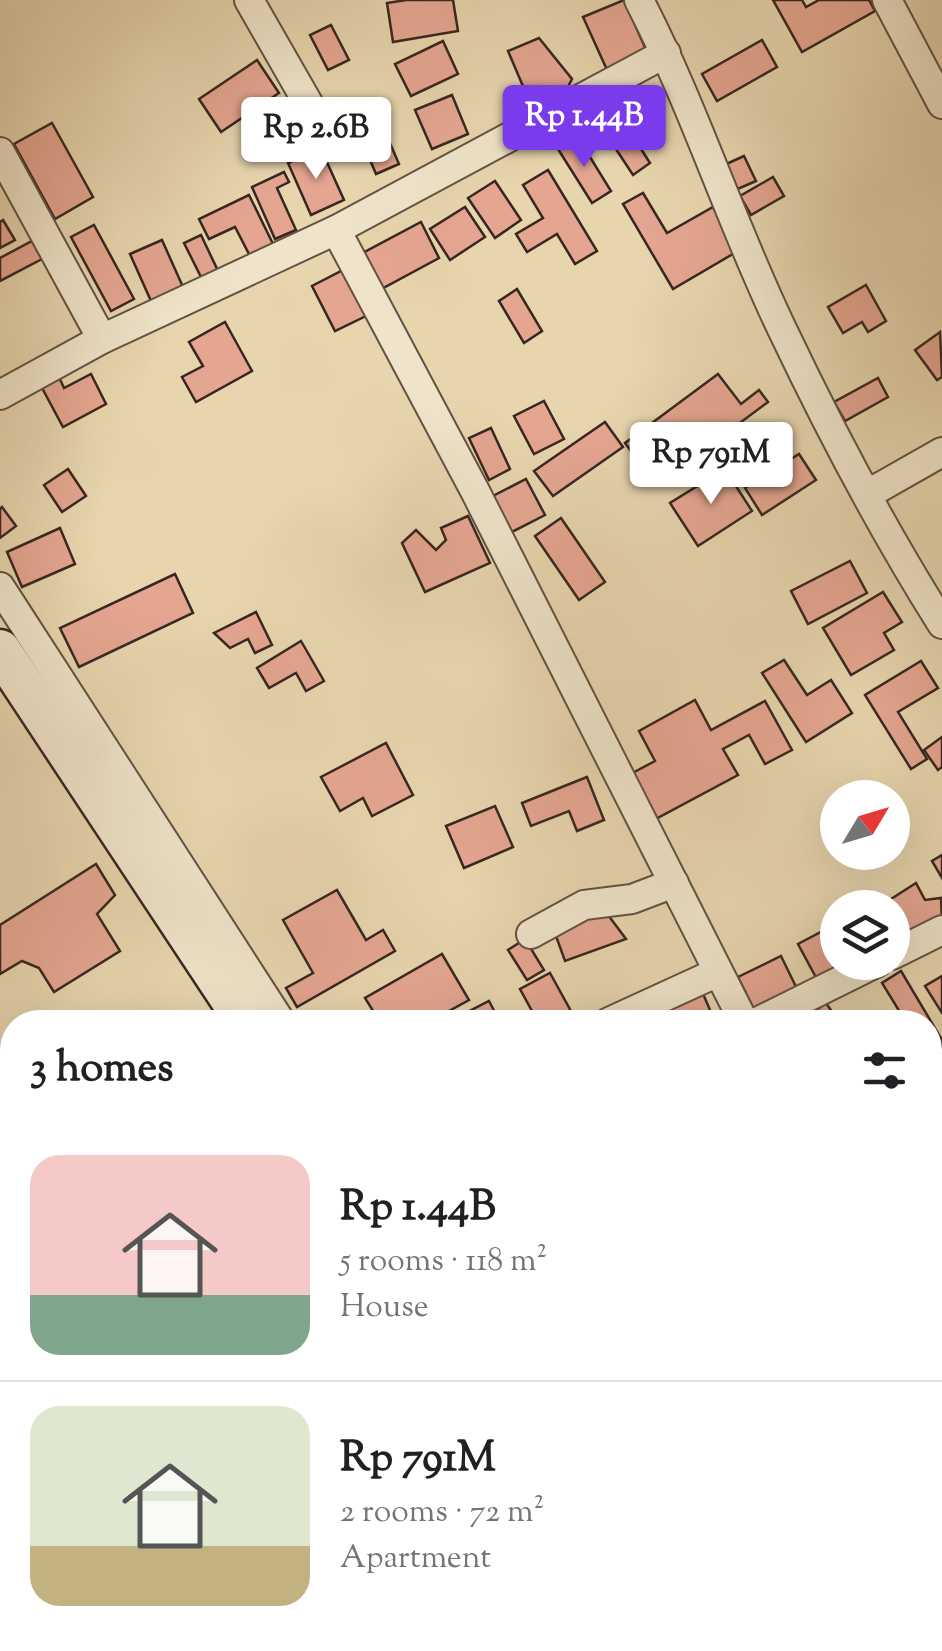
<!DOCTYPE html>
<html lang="en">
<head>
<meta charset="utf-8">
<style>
	body { margin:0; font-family:"Sorts Mill Goudy",serif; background:#f6f6f6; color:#202124; height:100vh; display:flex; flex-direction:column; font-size:38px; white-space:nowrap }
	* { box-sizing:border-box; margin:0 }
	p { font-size:32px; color:#757577 }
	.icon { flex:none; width:55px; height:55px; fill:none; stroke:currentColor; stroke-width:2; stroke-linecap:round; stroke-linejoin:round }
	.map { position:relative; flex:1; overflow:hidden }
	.side { position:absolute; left:0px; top:1010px; width:942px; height:642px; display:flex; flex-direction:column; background:#fff; border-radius:40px 40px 0 0; box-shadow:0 10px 40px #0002 }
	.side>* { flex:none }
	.needle { width:65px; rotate:52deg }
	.tools { position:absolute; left:820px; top:780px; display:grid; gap:20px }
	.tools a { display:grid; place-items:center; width:90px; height:90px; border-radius:50%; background:#fff; box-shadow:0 10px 40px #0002; font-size:50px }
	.price { position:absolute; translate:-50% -85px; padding:0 22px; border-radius:10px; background:#fff; color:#222; font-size:32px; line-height:65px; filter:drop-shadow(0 2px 5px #0008) }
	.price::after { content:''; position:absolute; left:50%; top:60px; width:30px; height:22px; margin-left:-15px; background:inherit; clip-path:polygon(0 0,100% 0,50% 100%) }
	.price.on { background:#7c3aed; color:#fff }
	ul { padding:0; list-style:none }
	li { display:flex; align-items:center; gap:30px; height:250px; padding:0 30px }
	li+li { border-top:2px solid #e0e0e0 }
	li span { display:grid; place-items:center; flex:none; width:280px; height:200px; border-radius:30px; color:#555 }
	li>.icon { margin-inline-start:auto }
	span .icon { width:120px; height:120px; fill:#fffc; stroke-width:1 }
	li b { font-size:42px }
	h2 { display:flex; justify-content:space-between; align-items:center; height:120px; padding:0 30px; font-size:42px }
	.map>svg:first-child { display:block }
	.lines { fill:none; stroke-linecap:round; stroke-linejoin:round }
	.stream { stroke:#747d7a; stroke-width:8 }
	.building { fill:#e5a691; stroke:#372720; stroke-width:2.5 }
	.lane-casing { stroke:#635244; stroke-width:19 }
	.street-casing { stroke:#635244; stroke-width:32 }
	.secondary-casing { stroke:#372720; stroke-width:45 }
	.lane { stroke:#efe4ca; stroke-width:14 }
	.street { stroke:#efe4ca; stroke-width:28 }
	.secondary { stroke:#efe4ca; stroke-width:40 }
</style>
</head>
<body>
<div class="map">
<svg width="942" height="1651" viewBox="0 0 942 1651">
	<rect width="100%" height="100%" fill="#e7d5ae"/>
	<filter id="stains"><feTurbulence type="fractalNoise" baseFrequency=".002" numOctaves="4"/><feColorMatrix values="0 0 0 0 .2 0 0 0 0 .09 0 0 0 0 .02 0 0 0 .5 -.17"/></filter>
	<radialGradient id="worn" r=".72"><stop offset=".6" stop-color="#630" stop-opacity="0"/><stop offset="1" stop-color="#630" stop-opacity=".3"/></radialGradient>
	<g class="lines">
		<g class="stream">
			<polyline points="0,1059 12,1067"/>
			<polyline points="478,1640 485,1651"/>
		</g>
	</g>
	<g class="building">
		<polygon points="406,0 453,0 458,31 393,42 387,3"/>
		<polygon points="624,0 648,54 608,72 583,17"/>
		<polygon points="773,0 802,0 806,7 819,0 869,0 875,11 802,52"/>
		<polygon points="331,25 349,60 328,70 310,35"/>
		<polygon points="539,38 572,79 561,100 534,112 508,51"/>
		<polygon points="762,40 777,67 717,101 702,74"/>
		<polygon points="443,41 458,74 411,96 395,64"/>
		<polygon points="257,60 279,93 221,132 199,99"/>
		<polygon points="452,95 468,134 432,149 415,110"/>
		<polygon points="380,120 399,164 376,174 357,129"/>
		<polygon points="52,123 93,197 55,219 14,144"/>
		<polygon points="629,130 650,163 633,175 612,143"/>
		<polygon points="577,136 611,191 592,203 558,149"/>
		<polygon points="321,149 344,200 311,215 288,163"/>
		<polygon points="744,156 756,181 733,191 722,166"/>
		<polygon points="548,170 597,251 575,264 557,234 527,252 516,234 543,218 523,185"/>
		<polygon points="284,172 289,182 277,188 296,230 275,239 252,187"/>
		<polygon points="773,177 784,196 751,215 740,196"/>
		<polygon points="495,181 521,220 495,238 468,198"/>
		<polygon points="643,193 667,233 713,207 738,251 673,289 623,204"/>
		<polygon points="249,195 274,246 251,258 235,227 209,239 199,219"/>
		<polygon points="465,207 485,237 450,260 430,229"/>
		<polygon points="3,220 15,240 0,248 0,222"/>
		<polygon points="421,222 439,258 374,293 355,257"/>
		<polygon points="94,225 134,299 111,311 71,237"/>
		<polygon points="201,235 219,273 203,281 184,243"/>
		<polygon points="162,240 183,287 151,301 130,254"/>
		<polygon points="32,241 42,259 0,281 0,258"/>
		<polygon points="345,269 368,315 335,331 312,286"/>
		<polygon points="866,285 886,321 868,332 862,322 843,333 828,307"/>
		<polygon points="517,289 542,331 524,343 499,301"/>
		<polygon points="225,322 252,371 196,402 182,377 203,366 189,342"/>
		<polygon points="940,332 942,377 937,380 915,350"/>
		<polygon points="91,374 106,404 63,427 41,386 59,377 64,388"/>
		<polygon points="718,374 741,404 759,390 768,402 656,485 625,443"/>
		<polygon points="878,378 888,397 845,421 834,402"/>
		<polygon points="544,401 564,439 534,454 514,416"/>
		<polygon points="605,422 623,447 553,496 534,471"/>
		<polygon points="491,428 510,469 489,480 469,438"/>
		<polygon points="799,454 816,480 762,515 745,488"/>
		<polygon points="68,469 86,496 62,512 44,485"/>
		<polygon points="725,469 752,511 698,546 670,503"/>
		<polygon points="526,479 545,515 508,534 489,498"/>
		<polygon points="2,507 16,526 0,538 0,509"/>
		<polygon points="468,516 490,563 425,592 402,543 416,530 436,550 446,540 441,528"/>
		<polygon points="561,518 605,582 579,600 535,536"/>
		<polygon points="60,528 75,564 22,587 7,552"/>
		<polygon points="850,561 867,593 808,624 791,591"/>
		<polygon points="175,574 193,613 79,667 60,628"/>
		<polygon points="883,592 902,622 884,633 894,650 851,675 823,628"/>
		<polygon points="256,612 272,645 255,653 248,639 230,648 214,633"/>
		<polygon points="301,641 324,681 306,691 296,673 269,688 257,668"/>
		<polygon points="784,660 807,695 831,680 852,713 806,742 762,673"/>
		<polygon points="921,661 938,688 898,712 927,759 911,769 865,695"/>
		<polygon points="695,700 711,730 765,701 792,750 765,764 749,735 723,749 738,775 650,822 625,777 655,761 639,731"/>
		<polygon points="942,737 942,767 938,770 924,750"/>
		<polygon points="386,743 413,795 372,816 363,798 340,811 321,777"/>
		<polygon points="587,777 604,820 577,831 569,811 531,826 522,803"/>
		<polygon points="495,806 513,847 464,868 446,826"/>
		<polygon points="942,855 942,878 932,861"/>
		<polygon points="96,864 115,895 97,914 120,951 54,992 39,968 22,961 0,974 0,925"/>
		<polygon points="916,883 925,900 941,898 942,923 899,948 892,937 892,908 877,908"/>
		<polygon points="337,890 366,940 383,930 395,951 297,1007 286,988 313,973 283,920"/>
		<polygon points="602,907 626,939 565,961 552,925"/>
		<polygon points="836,924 838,962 856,962 819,983 798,944"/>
		<polygon points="525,939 544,970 527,980 508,950"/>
		<polygon points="442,954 469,1000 429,1022 380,1022 365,998"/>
		<polygon points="781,956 799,993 756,1014 738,977"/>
		<polygon points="901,971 942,1040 942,1059 930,1066 930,1022 906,1022 882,983"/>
		<polygon points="550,973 577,1022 538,1022 520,989"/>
		<polygon points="942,976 942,1013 925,986"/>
		<polygon points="701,989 713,1017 701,1022 666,1022 659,1006"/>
		<polygon points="489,1001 500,1022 448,1022"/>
		<polygon points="826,1003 839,1022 808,1022 812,1020 811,1014"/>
		<polygon points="942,1083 942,1111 930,1119 930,1091"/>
		<polygon points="942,1128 942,1156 930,1160 930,1132"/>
		<polygon points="942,1185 942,1236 930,1243 930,1191"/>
		<polygon points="930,1281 942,1282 937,1324 930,1323"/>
		<polygon points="12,1301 12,1351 2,1353 12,1426 0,1428 0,1302"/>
		<polygon points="930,1437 942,1440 942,1484 930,1535"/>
		<polygon points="12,1505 12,1544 5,1546 0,1531 0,1509"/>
		<polygon points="89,1640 93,1651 56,1651 86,1640"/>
		<polygon points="110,1640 130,1640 134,1651 97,1651 112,1646"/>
		<polygon points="133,1640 184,1640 187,1651 137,1651"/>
		<polygon points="240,1640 275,1640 275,1642 244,1651"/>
		<polygon points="358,1640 391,1640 396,1651 332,1651"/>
		<polygon points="643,1640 620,1651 566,1651 561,1641"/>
	</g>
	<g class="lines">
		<g class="lane-casing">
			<polyline id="lane" points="0,1188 12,1181"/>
		</g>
		<g class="street-casing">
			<g id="street">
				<polyline points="249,0 312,110"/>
				<path d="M639,0C694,106 730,221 782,329C829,428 884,532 942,624"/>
				<polyline points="887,0 942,104"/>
				<polyline points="0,152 102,339"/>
				<polyline points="336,230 475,491 744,1022"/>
				<polyline points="0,395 102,339 336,230 666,53"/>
				<polyline points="868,494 942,452"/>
				<polyline points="0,587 281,1022"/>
				<polyline points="531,934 584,905 632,899 674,883"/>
				<polyline points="892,955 942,930"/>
				<polyline points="609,1022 716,973"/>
				<polyline points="757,1022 878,962"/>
				<polyline points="930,1372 942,1374"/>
				<polyline points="0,1445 12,1440"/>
				<polyline points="0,1579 12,1621"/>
				<polyline points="18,1640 21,1651"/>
				<polyline points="710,1640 712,1651"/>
				<polyline points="266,1651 294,1640"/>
			</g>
		</g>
		<g class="secondary-casing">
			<g id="secondary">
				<polyline points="0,650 246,1022"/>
				<polyline points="0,1255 12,1258"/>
				<polyline points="930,1399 942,1402"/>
			</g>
		</g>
		<use href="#lane" class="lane"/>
		<use href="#street" class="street"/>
		<use href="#secondary" class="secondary"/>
	</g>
	<rect width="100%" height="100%" filter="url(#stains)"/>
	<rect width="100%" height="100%" fill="url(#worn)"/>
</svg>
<div class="tools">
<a><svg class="needle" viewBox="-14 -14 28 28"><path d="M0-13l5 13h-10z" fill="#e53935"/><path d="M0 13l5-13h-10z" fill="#757577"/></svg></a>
<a><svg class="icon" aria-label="layers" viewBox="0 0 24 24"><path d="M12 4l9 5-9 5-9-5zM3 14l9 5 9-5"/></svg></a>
</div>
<b class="price on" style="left:584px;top:170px">Rp 1.44B</b>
<b class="price" style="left:316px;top:182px">Rp 2.6B</b>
<b class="price" style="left:711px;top:507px">Rp 791M</b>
<section class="side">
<h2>3 homes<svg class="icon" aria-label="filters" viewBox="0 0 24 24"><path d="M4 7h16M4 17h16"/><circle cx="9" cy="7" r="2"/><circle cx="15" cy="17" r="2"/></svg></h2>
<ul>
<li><span style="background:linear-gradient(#f6c9c9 70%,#7fa58c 0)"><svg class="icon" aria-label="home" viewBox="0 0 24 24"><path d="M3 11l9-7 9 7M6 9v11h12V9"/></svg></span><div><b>Rp 1.44B</b><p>5 rooms · 118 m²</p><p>House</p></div></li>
<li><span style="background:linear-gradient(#dfe7d0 70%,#c2b280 0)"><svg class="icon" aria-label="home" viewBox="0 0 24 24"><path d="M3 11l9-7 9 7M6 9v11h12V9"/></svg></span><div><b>Rp 791M</b><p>2 rooms · 72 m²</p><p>Apartment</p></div></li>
</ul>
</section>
</div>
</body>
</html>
